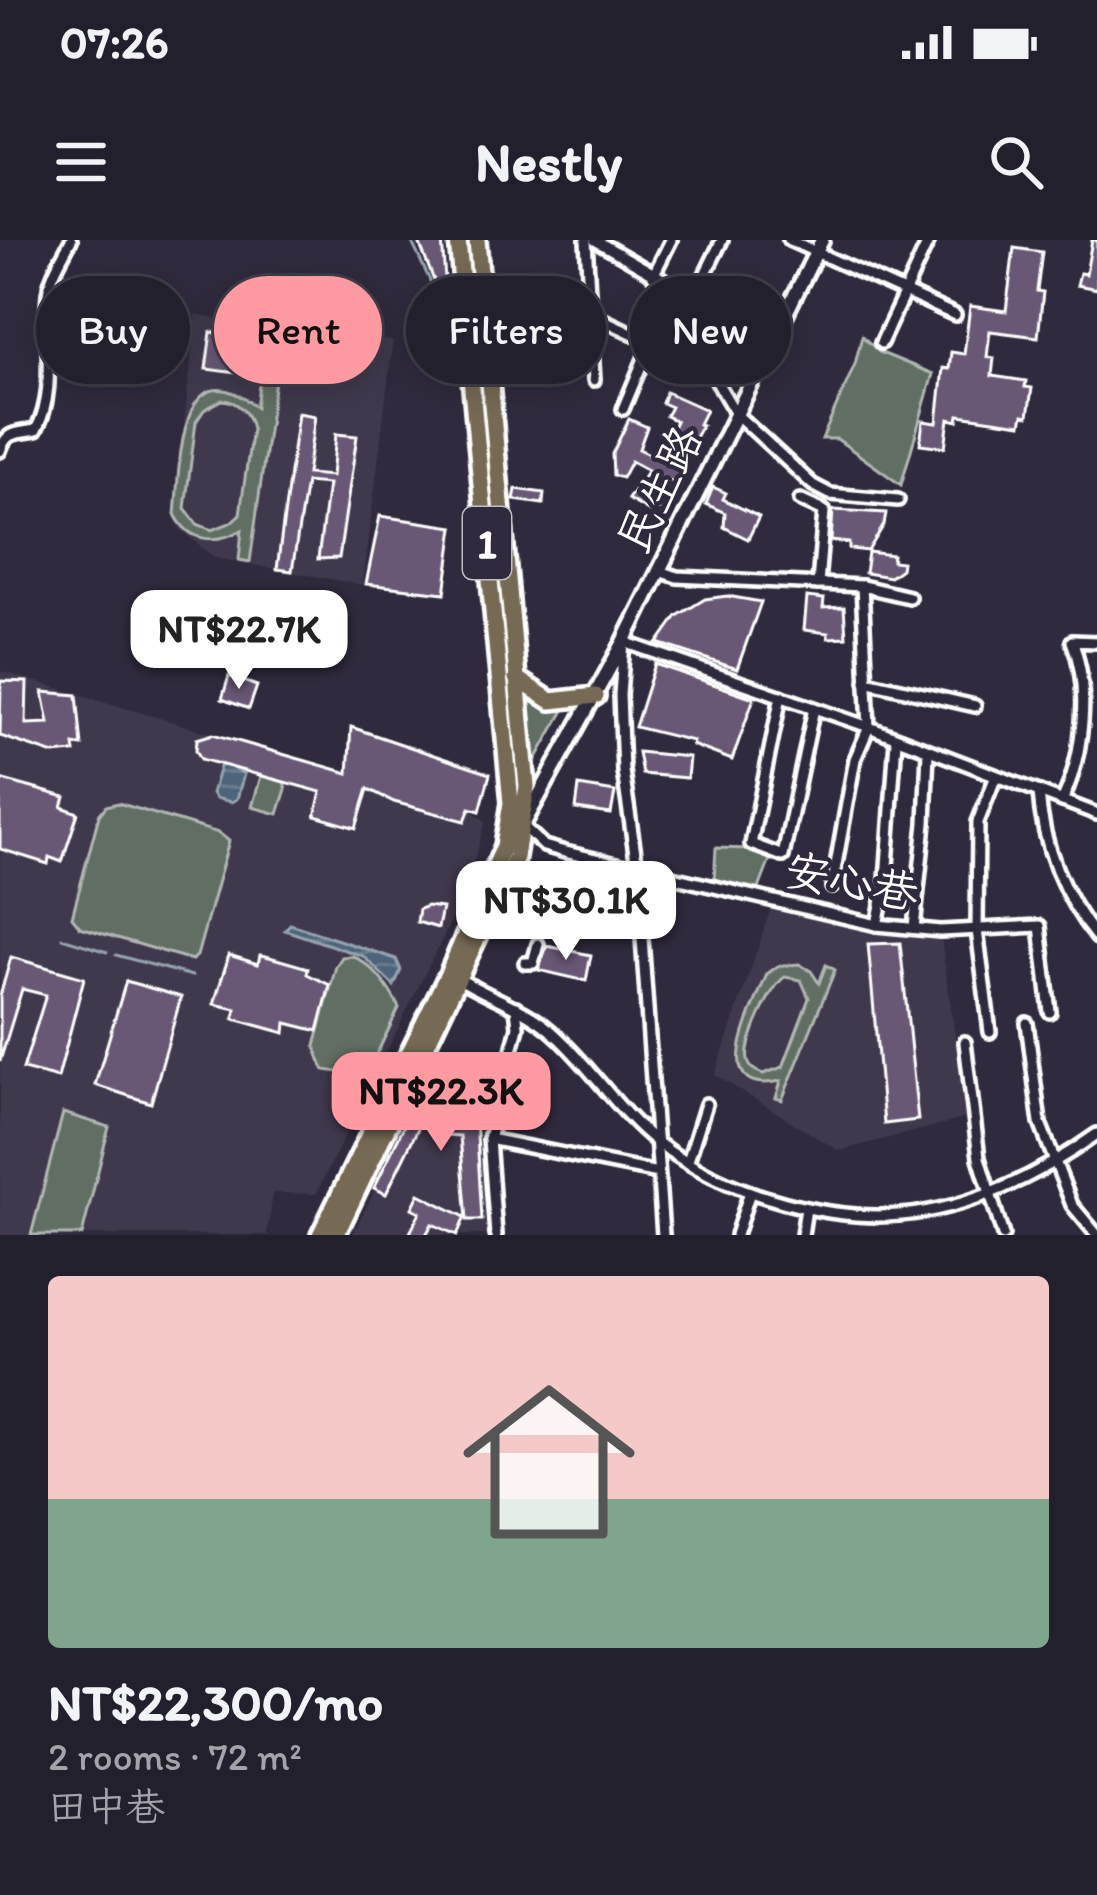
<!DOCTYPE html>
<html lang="en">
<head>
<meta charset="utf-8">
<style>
	body { margin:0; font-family:Itim,"LXGW WenKai TC",sans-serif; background:#2f2d3a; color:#f1f3f6; height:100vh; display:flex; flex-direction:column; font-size:45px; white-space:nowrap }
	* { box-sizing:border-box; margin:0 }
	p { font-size:39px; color:#a3a3aa }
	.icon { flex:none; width:66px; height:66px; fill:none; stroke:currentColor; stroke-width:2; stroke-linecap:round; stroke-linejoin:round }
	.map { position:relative; height:995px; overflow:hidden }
	.details { display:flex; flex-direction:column; background:#23202e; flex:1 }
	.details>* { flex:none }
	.banner { position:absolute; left:36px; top:36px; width:1026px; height:108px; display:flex; gap:24px }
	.price { position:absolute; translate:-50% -102px; padding:0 27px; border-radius:24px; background:#fff; color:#222; font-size:39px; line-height:78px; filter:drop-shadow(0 3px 6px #0008) }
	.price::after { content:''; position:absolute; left:50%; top:72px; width:36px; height:27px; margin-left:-18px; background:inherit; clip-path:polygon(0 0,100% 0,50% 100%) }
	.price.current { background:#ff9aa2; color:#111 }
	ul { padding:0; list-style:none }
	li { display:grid; align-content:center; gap:24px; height:636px; padding:0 48px }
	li+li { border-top:3px solid #403e4a }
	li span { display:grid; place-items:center; height:372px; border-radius:12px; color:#555 }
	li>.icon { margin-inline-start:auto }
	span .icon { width:216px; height:216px; fill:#fffc; stroke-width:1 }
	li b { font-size:51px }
	.pill { padding:0 42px; border-radius:54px; background:#23202e; box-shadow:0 6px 30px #0003,0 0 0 3px #403e4a; font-size:42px; line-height:108px }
	.pill.current { background:#ff9aa2; color:#111 }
	.status { display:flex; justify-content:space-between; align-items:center; height:84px; padding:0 60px; background:#23202e; direction:ltr }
	.status svg { height:33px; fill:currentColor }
	header { display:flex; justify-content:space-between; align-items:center; height:156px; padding:0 48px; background:#23202e; font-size:54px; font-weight:700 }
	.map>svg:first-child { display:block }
	.built { fill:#40384e }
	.green { fill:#616e63; stroke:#b0b6b1; stroke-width:3; fill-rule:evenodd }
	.water { fill:url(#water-rules); stroke:#95a3af; stroke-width:3 }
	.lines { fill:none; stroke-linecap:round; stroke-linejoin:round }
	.stream { stroke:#95a3af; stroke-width:3 }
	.building { fill:#675975; stroke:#fff; stroke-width:3 }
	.minor-casing { stroke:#fff; stroke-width:18 }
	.tertiary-casing { stroke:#fff; stroke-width:21 }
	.primary-casing { stroke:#fff; stroke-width:24 }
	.minor { stroke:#2f2a3d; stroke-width:9 }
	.tertiary { stroke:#2f2a3d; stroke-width:12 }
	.primary { stroke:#766a54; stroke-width:15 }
	.labels { text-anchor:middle; stroke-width:9; stroke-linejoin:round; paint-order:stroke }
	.shield { fill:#2f2a3d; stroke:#c1bfc5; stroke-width:3 }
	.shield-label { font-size:42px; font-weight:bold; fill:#fff }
	.street-label { font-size:45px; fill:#fff; stroke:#2f2a3d }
</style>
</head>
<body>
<div class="status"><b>07:26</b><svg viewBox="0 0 49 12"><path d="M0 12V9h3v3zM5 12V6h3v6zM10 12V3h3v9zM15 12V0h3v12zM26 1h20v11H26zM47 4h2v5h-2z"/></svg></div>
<header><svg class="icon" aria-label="menu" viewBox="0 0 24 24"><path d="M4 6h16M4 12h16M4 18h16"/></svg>Nestly<svg class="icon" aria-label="search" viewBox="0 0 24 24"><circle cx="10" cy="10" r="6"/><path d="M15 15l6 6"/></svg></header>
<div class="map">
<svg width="1097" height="995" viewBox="0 0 1097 995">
	<defs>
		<pattern id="water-rules" width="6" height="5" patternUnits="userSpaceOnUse" patternTransform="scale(3)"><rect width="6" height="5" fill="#4e657a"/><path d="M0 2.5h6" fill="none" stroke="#697c8e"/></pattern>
	</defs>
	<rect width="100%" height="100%" fill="#2f2a3d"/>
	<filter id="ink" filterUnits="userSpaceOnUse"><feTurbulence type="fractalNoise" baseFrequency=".00833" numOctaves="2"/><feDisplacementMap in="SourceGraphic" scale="24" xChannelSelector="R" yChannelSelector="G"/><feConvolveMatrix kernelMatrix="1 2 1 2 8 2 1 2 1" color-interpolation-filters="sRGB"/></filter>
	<g filter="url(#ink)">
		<g class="built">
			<polygon points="196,74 258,87 393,101 363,345 215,318 180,289 174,277"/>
			<polygon points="0,431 469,569 486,581 464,655 316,954 273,953 267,995 0,995"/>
			<polygon points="774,659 877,685 940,691 956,802 965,802 974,876 839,911 715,835"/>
			<polygon points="414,858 485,864 483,922 491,995 352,995 407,886"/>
		</g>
		<g class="green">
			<polygon points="862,96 879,112 933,134 901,245 837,199 822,199 855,124"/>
			<path d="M264,109L279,111L250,322L239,320L242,290C216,304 189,303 175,274C180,227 178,104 256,167ZM222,160C239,161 249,173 252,189L240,274L230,283L212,290L197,284L185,268L196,182L204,170Z"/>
			<polygon points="528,460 545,466 567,465 534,523"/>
			<polygon points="261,536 284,542 286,549 278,574 252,567"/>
			<polygon points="118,563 219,593 229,601 197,716 192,720 80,687 72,677 99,575 106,566"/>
			<polygon points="716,608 750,609 777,618 770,620 758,651 714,641"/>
			<path d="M353,716C374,727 389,747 399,768L366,836L324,830L315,806L336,726L342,717Z"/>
			<path d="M799,724L811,731L819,743L826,725L835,730L782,860L776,858L781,841C705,857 754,768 767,734L778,726ZM785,737L801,740L809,758L783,827L763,834C755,830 750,830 748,820C744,804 771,745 785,737Z"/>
			<polygon points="63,873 109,887 82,995 31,995"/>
		</g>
		<g class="water">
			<polygon points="225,524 244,534 237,559 231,562 215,558 212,553 220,527"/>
			<polygon points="290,684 396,719 401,730 394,746 363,716 285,690"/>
		</g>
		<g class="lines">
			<g class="stream">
				<polyline points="411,0 446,75 453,76"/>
				<polyline points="62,698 107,712"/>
				<polyline points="116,715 192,736"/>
			</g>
		</g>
		<g class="building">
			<polygon points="418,0 442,0 446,52 439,53"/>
			<polygon points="1092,0 1097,0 1097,49 1077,45 1080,33 1086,34"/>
			<polygon points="1014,8 1042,12 1037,51 1043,52 1038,97 990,91 987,117 994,118 992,136 1026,141 1025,147 1032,148 1028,176 1023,175 1021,184 959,175 958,181 949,179 945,207 920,204 923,181 937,183 943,128 949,129 951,112 964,114 970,66 1006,71"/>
			<polygon points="315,57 371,64 367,94 290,85 292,68 313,70"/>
			<polygon points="211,92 265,99 260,136 206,129"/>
			<polygon points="666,152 706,170 699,184 702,185 689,208 668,198 676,181 666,176 671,167 662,163"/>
			<polygon points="298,173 315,176 307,234 332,236 336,194 357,196 339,318 318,319 328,244 306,242 292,331 277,329"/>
			<polygon points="629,179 647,187 639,209 681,229 675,243 669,240 659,269 652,267 650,272 628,259 648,230 631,221 622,238 613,235 612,214"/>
			<polygon points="713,247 726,253 723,259 759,277 748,299 724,287 725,273 706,264"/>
			<polygon points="516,249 544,253 543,264 514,260"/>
			<polygon points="833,270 886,273 884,285 868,311 849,309 849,303 831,301"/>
			<polygon points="380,276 454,287 445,353 366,344"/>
			<polygon points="868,312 893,315 892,321 902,322 901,329 890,337 865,333"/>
			<polygon points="727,356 761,362 737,429 658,403 677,376 705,359"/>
			<polygon points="807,357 824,359 823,368 844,367 846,397 828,398 828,393 804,390"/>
			<polygon points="655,424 754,458 732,520 692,505 693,501 635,487"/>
			<polygon points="229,436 257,446 249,469 222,459"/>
			<polygon points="1,441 27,442 26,484 49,483 43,452 77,455 82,506 74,505 75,512 54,514 0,496"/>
			<polygon points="351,487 490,534 480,571 470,568 465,581 394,562 368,549 356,588 315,576 321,552 201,519 196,510 197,499 213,494 348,533"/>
			<polygon points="638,512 689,517 687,538 642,534"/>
			<polygon points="0,539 65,557 62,567 78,573 62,622 49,617 48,624 0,609"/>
			<polygon points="579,546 615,552 611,574 576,569"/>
			<polygon points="427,666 442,668 438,688 417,682 419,669"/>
			<polygon points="900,703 918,880 884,884 868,704"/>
			<polygon points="547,706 591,715 586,741 538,730"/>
			<polygon points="229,715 258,724 260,715 266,716 308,728 307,734 330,745 318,791 286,783 285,793 234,779 236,769 214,764"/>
			<polygon points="11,717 84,738 58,838 23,829 46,755 22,749 0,821 0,756"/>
			<polygon points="126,741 181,757 151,863 95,845"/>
			<polygon points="413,867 476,878 482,980 467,980 460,896 447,895 447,880 422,880 386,954 374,948"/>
			<polygon points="419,954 465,977 457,995 432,984 426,995 409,995 420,972 412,968"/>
		</g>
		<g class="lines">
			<g class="minor-casing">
				<g id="minor">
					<polyline points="586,0 594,140"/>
					<polyline points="595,0 689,54 711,132 736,174 813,245 830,254 898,260"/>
					<polyline points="789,0 955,75"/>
					<polyline points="653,36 671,0"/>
					<polyline points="691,63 722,0"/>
					<polyline points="591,74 651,102"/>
					<polyline points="881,103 929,0"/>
					<polyline points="623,169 651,102 679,49"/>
					<path d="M0,211C7,190 16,194 36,190C58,150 43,98 48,54C50,36 63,16 71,0"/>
					<polyline points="800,260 824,271 818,344"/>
					<polyline points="659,331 677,337 862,346 909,357"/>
					<polyline points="866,441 975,466"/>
					<polyline points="781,456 751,604 783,616 814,468"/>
					<path d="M1039,552C1042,604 1064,658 1097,698"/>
					<path d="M1062,561C1083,517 1091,448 1072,401L1097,402"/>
					<polyline points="522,585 544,606 565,612 877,685 940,691 1040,686 1050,772"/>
					<polyline points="832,647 855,519 869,487 862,346"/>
					<polyline points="877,685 886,640 896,500"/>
					<polyline points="914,688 925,583 928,511"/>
					<polyline points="525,723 533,723 538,704"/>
					<path d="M455,736C485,756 522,766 550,790C589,823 617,871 657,902C725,955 839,987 924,972C987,961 1045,931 1097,894"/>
					<polyline points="1027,783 1040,883 1072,965 1097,995"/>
					<polyline points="990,792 977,690 978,582 996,536"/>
					<polyline points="965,802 979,918 1003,995"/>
					<polyline points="489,899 658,933"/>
					<polyline points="688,921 706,864"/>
					<polyline points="496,995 489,899 518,787 516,767"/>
					<polyline points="663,995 637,627 623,531 620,455 624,402 869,487 1097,574"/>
					<polyline points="736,995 750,952"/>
					<polyline points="802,995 806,968"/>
				</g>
			</g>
			<g class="tertiary-casing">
				<polyline id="tertiary" points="524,583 624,402 822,0"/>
			</g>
			<g class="primary-casing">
				<g id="primary">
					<polyline points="516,438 551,461 596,456"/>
					<polyline points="320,995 449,732 504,606 511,563 458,0"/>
					<polyline points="336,995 516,617 527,547 477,0"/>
				</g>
			</g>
			<use href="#minor" class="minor"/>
			<use href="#tertiary" class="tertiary"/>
			<use href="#primary" class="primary"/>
		</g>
	</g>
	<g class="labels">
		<rect class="shield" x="463" y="267" width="48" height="72" rx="9"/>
		<g class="shield-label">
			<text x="487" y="318">1</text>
		</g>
		<g class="street-label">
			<text transform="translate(659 249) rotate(-64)" y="16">民生路</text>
			<text transform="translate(852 641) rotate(11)" y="16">安心巷</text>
		</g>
	</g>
</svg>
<b class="price" style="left:239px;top:452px">NT$22.7K</b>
<b class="price" style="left:566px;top:723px">NT$30.1K</b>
<b class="price current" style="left:441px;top:914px">NT$22.3K</b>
<div class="banner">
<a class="pill">Buy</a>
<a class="pill current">Rent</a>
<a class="pill">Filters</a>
<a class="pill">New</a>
</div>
</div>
<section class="details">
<ul>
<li><span style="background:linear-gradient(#f6c9c9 60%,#7fa58c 0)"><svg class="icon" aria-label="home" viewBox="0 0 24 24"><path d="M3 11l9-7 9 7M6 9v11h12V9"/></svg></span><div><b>NT$22,300/mo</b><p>2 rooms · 72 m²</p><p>田中巷</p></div></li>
</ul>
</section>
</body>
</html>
